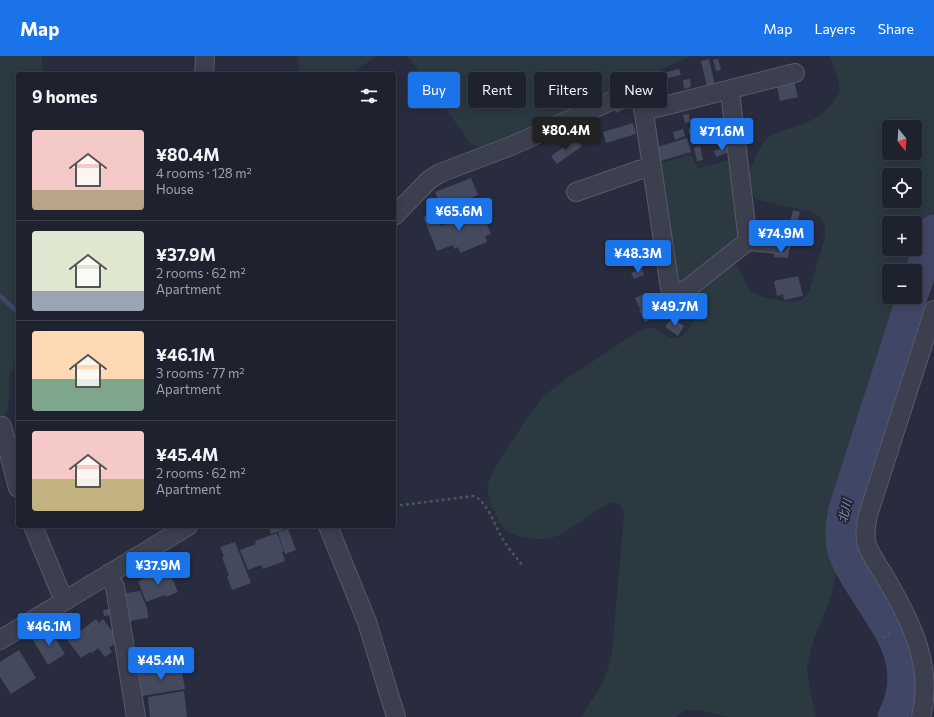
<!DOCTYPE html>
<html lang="en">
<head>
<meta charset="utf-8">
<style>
	body { margin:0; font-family:Commissioner,"Noto Sans JP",sans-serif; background:#262936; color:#f1f3f6; height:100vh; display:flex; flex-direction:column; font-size:15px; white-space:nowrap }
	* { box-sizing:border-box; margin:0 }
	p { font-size:13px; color:#a1a3aa }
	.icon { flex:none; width:22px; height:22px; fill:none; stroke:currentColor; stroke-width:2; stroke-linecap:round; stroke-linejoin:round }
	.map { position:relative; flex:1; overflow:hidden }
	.drawer { position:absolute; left:16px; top:16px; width:380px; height:456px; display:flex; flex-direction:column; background:#1e212e; border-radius:4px; box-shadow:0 2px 10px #0003,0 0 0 1px #3c3e4a }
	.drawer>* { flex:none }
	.top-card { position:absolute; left:408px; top:16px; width:380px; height:36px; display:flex; gap:8px }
	.needle { width:26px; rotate:162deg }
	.controls { position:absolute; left:882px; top:64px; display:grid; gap:8px }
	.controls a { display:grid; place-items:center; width:40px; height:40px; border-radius:4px; background:#1e212e; box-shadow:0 2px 10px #0003,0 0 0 1px #3c3e4a; font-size:20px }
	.price { position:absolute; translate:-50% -34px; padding:0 9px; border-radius:4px; background:#1a73e8; color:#fff; font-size:13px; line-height:26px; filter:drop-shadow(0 1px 2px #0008) }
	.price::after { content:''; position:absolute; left:50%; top:24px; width:12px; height:9px; margin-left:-6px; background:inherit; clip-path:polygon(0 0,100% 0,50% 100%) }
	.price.on { background:#222; color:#fff }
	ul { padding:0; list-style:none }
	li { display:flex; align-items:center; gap:12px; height:100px; padding:0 16px }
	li+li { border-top:1px solid #3c3e4a }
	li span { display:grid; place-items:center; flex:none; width:112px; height:80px; border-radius:4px; color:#555 }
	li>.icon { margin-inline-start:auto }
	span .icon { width:48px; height:48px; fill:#fffc; stroke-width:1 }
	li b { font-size:17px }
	h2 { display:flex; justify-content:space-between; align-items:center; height:48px; padding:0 16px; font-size:17px }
	.tag { padding:0 14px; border-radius:4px; background:#1e212e; box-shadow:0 2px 10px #0003,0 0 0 1px #3c3e4a; font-size:14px; line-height:36px }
	.tag.on { background:#1a73e8; color:#fff }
	header { display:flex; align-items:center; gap:24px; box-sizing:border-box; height:56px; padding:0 20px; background:#1a73e8; color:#fff }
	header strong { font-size:19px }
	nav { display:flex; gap:22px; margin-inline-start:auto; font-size:14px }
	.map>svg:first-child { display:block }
	.green { fill:#2b3940; fill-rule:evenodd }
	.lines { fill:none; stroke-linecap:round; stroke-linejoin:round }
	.stream { stroke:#404665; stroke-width:5 }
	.river { stroke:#404665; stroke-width:31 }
	.building { fill:#45495d }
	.street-casing { stroke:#575a69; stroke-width:20 }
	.path { stroke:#4a565e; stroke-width:2.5; stroke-dasharray:3 3; stroke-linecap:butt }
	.street { stroke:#3c3f4e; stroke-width:18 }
	.labels { text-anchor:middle; stroke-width:3.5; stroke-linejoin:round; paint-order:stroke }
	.water-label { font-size:12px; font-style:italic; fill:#838bad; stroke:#212433 }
</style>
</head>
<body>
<header>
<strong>Map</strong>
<nav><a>Map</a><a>Layers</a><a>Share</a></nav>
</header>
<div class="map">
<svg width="934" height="661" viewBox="0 0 934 661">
	<rect width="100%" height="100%" fill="#282c3e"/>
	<g class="green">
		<path d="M0,0H42V18H18V305C0,322 18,350 0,364Z"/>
		<polygon points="298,0 376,0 351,18 299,18"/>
		<polygon points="406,0 691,0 522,77 486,91 478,91 470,87 410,3"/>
		<path d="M830,0H934V153L914,215H889V241H906L837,451L834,473L836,491V517L831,540L813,586L807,610L810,635L816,661H729L698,654H688L678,658L676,661H581L602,628L608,613L612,595L624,459L622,451L616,446L607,448L562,478L549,483H535L518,480L506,475L499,466L491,449L487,431L493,414L531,356L546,338L566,323L642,273C659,268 660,281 674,282C684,283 697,265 697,256C697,250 694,244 693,237L731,207C744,211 742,228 753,236C761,242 789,248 798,245C804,243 806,240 809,235L825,181V171L821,162L812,156L758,144C741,132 749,115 756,100C759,94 762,87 767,82C773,78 780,76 787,73C804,68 817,64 829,51C833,47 836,43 838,38C843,27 833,11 830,0ZM889,71H915V97H889ZM889,119H915V145H889ZM889,167H915V193H889Z"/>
		<polygon points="687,99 692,100 696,110 699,112 728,104 731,107 740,180 677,231 659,108"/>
	</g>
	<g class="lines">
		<polyline class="stream" points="0,240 18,256"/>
		<g class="river">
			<polyline points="915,233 934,174"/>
			<path d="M893,661C920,607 887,572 860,528C854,518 846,506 843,495C839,481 841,467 844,453L912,241"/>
		</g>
	</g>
	<g class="building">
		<polygon points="709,3 715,29 707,31 701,5"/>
		<polygon points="718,3 721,14 716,15 713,4"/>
		<polygon points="679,13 681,19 651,26 650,20"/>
		<polygon points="690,23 691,31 684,33 683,24"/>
		<polygon points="794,25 798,41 780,45 777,30"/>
		<polygon points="622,48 625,53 616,57 614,51"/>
		<polygon points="689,58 690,66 685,67 683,59"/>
		<polygon points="633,67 636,78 606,87 603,76"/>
		<polygon points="701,69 703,76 690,80 688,73"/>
		<polygon points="683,73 685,80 675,84 673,76"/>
		<polygon points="687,82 691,96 661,105 657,91"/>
		<polygon points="576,83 582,90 557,108 551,100"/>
		<polygon points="700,90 703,104 697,105 694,92"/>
		<polygon points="728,90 730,96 716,101 714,95"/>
		<polygon points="471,122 478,139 442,153 435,136"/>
		<polygon points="481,153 491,178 485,180 487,186 460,197 458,191 454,193 453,189 437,195 423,161 436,156 441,170"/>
		<polygon points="793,154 800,156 797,168 790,167"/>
		<polygon points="775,193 789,195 788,202 774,201"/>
		<polygon points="642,213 644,219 634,223 631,217"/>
		<polygon points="798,220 803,240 784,244 783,238 777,240 774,225"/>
		<polygon points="642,239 644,243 642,244 644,251 640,253 635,242"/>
		<polygon points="662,244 665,250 661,258 645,266 639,254"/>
		<polygon points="672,262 684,270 678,280 665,271"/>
		<polygon points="268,470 287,470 288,472 271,478"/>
		<polygon points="288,473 296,494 285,498 278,476"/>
		<polygon points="277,477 284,495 282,496 285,505 263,513 261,509 248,514 240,494 256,488 255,485"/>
		<polygon points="235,486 251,527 232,534 227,520 229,520 222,501 224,500 220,491"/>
		<polygon points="168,513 178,536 166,541 165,539 146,546 138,525"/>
		<polygon points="140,535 147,552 148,562 130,565 126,537"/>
		<polygon points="109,553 111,559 104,560 103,554"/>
		<polygon points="96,563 99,567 103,563 115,579 113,581 116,586 109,592 112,596 105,601 98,592 92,597 90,596 81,602 65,581 75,573 78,577"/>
		<polygon points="50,574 65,598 48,609 33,584"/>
		<polygon points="19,594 36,622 11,638 0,621 0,606"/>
		<polygon points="166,611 166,614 181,611 185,633 142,640 138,616"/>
		<polygon points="184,635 187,661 150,661 148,641"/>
	</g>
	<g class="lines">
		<g class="street-casing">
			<g id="street">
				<polyline points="204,18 205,0"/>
				<polyline points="729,34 731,44 748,185"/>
				<polyline points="643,54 656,52 795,17"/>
				<polyline points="576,136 639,114 652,112"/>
				<path d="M394,160L429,124L440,117L511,90L629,37L642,44L670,232C676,237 680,237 687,233L748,185L781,188"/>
				<polyline points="2,370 18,432"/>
				<polyline points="33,470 59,533 66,544"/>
				<polyline points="328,470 367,566 396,661"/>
				<polyline points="108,518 115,531 136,661"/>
				<polyline points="0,584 188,470"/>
				<path d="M921,661C934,610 910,563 885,521C879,511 871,500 867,489C864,479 866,469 868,459L934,254"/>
			</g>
		</g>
		<g class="path">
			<path d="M394,450L474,440C488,447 493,466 501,480C507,491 515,500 523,510"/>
			<polyline points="883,582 894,575"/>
		</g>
		<use href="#street" class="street"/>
	</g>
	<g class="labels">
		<g class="water-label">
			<text transform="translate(845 455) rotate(-77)" y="4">北川</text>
		</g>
	</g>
</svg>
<div class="controls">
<a><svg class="needle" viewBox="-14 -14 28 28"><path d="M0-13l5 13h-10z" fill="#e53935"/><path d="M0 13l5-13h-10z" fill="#a1a3aa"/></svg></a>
<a><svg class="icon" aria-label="locate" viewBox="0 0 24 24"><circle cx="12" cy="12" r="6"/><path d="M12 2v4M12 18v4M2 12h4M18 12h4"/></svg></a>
<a>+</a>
<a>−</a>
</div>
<b class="price on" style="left:566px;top:95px">¥80.4M</b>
<b class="price" style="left:722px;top:96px">¥71.6M</b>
<b class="price" style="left:459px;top:176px">¥65.6M</b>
<b class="price" style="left:781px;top:198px">¥74.9M</b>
<b class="price" style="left:638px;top:218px">¥48.3M</b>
<b class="price" style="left:675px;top:271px">¥49.7M</b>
<b class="price" style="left:158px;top:530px">¥37.9M</b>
<b class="price" style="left:49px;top:591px">¥46.1M</b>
<b class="price" style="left:161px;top:625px">¥45.4M</b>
<div class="top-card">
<a class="tag on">Buy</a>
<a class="tag">Rent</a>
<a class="tag">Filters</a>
<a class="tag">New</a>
</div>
<section class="drawer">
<h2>9 homes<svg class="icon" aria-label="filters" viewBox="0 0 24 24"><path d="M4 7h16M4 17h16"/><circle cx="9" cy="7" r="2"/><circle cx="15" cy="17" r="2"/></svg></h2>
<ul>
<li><span style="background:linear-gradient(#f6c9c9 75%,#b9a48a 0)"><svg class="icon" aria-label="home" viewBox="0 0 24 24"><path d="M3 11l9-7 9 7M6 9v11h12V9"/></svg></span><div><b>¥80.4M</b><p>4 rooms · 128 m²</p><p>House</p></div></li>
<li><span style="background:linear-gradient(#dfe7d0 75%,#9aa5b1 0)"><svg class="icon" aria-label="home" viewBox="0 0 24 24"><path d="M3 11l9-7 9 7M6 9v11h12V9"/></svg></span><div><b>¥37.9M</b><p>2 rooms · 62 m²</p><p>Apartment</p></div></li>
<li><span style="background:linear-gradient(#ffd9b3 60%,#7fa58c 0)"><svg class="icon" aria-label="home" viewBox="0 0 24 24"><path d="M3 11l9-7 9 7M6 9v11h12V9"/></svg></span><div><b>¥46.1M</b><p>3 rooms · 77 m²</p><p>Apartment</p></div></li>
<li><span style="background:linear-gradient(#f6c9c9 60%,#c2b280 0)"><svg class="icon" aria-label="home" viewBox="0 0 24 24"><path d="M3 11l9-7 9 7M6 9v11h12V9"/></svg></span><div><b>¥45.4M</b><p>2 rooms · 62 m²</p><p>Apartment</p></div></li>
</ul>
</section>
</div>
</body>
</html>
